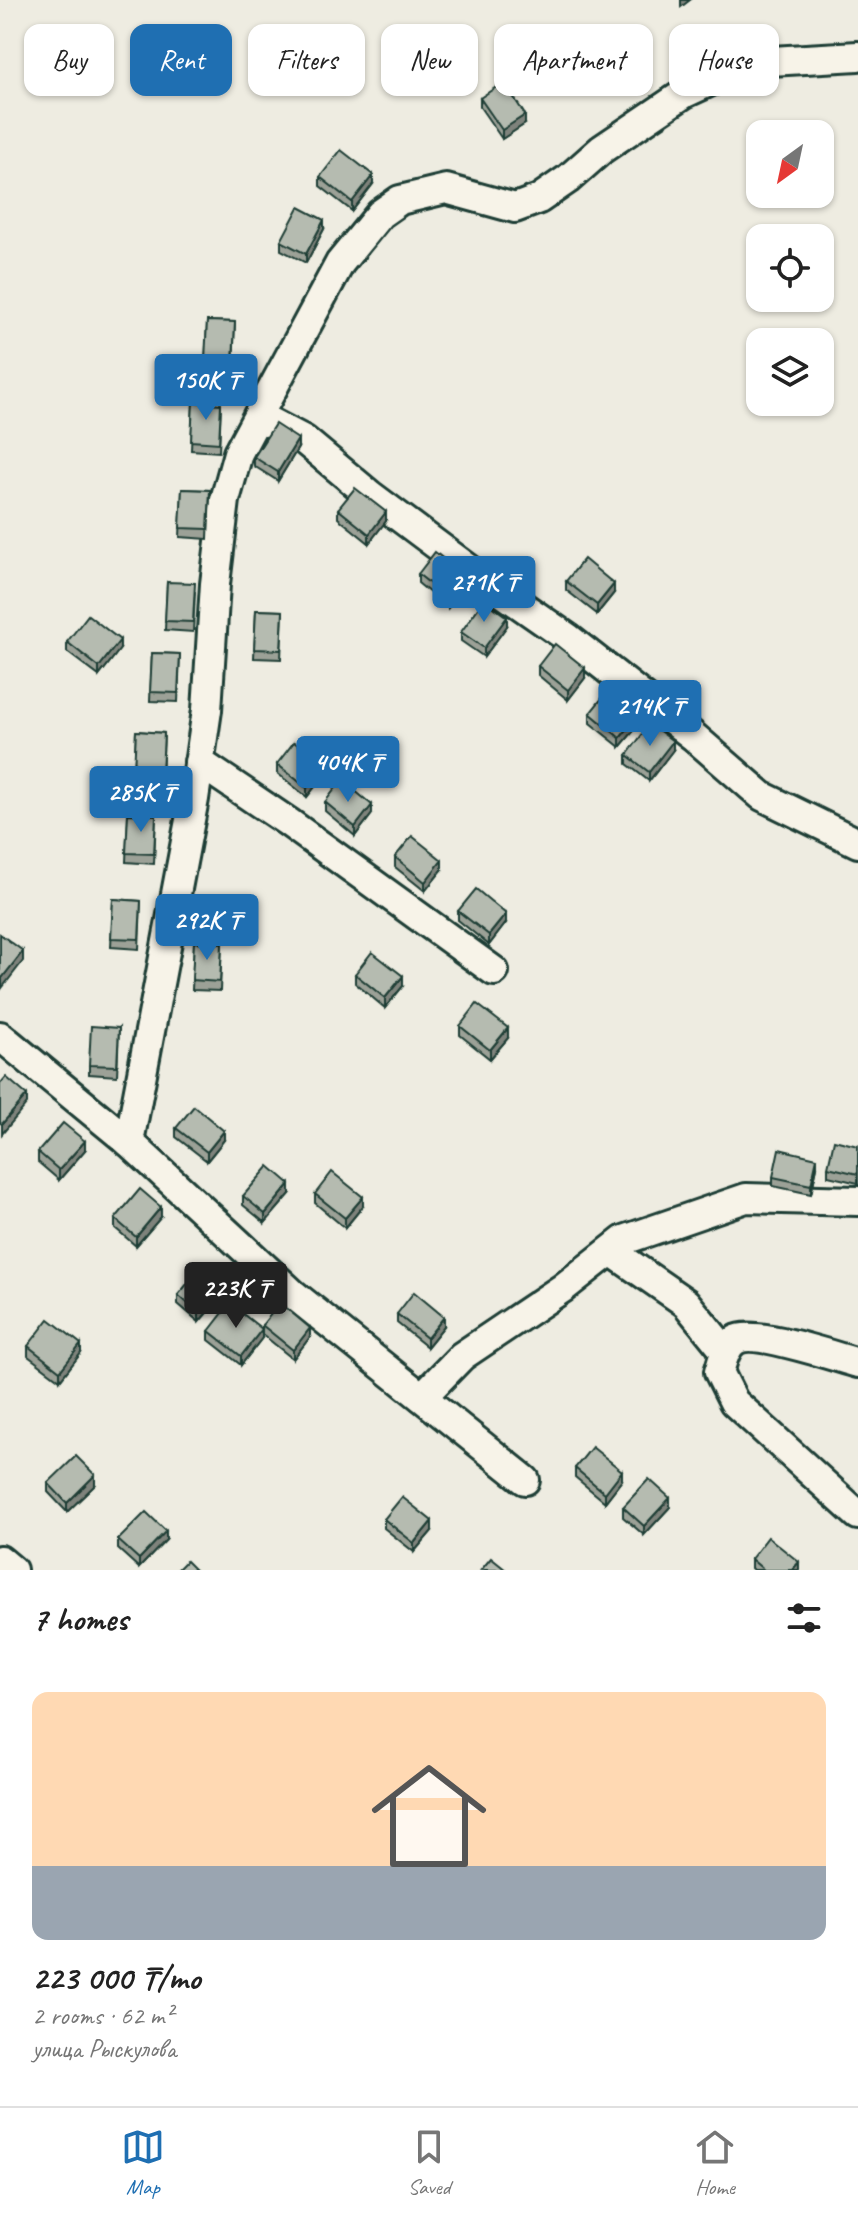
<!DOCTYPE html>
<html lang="en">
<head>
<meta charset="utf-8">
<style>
	body { margin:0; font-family:Caveat,sans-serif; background:#f2f2f2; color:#222; height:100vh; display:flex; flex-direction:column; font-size:30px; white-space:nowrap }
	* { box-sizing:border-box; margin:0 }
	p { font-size:26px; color:#767676 }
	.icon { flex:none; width:44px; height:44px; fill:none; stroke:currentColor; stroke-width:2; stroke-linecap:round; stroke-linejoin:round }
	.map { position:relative; height:1570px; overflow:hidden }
	.drawer { display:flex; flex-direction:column; background:#fff; flex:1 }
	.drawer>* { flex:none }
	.top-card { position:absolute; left:24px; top:24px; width:810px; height:72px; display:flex; gap:16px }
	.needle { width:52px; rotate:213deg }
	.buttons { position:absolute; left:746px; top:120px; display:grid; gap:16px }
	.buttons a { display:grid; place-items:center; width:88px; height:88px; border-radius:16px; background:#fff; box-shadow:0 2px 6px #0004; font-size:40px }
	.price { position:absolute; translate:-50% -68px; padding:0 18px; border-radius:8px; background:#1f6fb2; color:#fff; font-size:26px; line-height:52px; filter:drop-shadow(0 2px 4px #0008) }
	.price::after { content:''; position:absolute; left:50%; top:48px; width:24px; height:18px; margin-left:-12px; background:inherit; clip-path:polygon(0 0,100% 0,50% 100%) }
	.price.on { background:#222; color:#fff }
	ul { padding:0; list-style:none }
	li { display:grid; align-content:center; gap:16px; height:424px; padding:0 32px }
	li+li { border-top:2px solid #e0e0e0 }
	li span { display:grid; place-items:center; height:248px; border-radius:16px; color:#555 }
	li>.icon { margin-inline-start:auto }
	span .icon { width:144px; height:144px; fill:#fffc; stroke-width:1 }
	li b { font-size:34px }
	h2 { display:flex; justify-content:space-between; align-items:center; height:96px; padding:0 32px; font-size:34px }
	.chip { padding:0 28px; border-radius:16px; background:#fff; box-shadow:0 2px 6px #0004; font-size:28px; line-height:72px }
	.chip.on { background:#1f6fb2; color:#fff }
	.tabs { display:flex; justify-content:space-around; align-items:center; height:112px; border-top:2px solid #e0e0e0; background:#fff; font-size:22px; color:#767676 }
	.tabs a { display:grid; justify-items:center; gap:4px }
	.tabs .on { color:#1f6fb2 }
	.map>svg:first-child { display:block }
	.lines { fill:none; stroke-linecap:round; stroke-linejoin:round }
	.minor-casing { stroke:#1f3d34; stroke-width:34 }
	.minor { stroke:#f7f3e8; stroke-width:28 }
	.wall { fill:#9ca197; stroke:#1f3d34; stroke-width:2 }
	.shaded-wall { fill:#7f837b; stroke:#1f3d34; stroke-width:2 }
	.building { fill:#b5bbb0; stroke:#1f3d34; stroke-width:2 }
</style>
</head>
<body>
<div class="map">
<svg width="858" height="1570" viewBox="0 0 858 1570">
	<rect width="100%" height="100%" fill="#eeece1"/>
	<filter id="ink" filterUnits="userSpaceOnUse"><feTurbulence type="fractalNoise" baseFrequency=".0125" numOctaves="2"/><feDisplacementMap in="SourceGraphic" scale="16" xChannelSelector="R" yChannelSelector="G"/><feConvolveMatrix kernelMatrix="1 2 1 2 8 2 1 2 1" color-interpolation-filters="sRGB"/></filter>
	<g filter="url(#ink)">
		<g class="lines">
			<g class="minor-casing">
				<g id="minor">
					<polyline points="258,416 304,440 370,495 473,572 568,638 693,736 762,796 858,843"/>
					<polyline points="199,762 288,822 494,971"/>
					<polyline points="0,1036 129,1142 293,1294 525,1480"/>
					<polyline points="129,1142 194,799 207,710 215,584 225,500 238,453 340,263 380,214 400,200 446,189 515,208 539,199 568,179 602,149 685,93 752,62 858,56"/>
					<polyline points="611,1251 686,1303 725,1351"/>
					<path d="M858,1363C835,1357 754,1329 736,1340C725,1346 723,1360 719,1372L734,1402L858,1515"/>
					<polyline points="422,1397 462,1356 563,1288 624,1240 746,1198 858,1201"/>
					<polyline points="0,1560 12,1570"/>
				</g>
			</g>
			<use href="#minor" class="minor"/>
		</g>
		<g class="wall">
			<polygon points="480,98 525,124 502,139 480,107"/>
			<polygon points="320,177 373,184 352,211 320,186"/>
			<polygon points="324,229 306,263 281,250 281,241"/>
			<polygon points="207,321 235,322 233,370 205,369"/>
			<polygon points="193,402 221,404 219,452 191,450"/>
			<polygon points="298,448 278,481 254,466 254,457"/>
			<polygon points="182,489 210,490 208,539 180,537"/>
			<polygon points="338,509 386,521 369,543 338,518"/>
			<polygon points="418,574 466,586 448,608 418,583"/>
			<polygon points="566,581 614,593 597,614 566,590"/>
			<polygon points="167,582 195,592 193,632 165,630"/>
			<polygon points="256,610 283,611 281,659 254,658"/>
			<polygon points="507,626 484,657 461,641 461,632"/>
			<polygon points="67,642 120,649 99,676 67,652"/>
			<polygon points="152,653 180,654 178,702 150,701"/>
			<polygon points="538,666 585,678 568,700 538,675"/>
			<polygon points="590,713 638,726 620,747 590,723"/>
			<polygon points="136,731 164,733 162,781 134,779"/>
			<polygon points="673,750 649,781 627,764 627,755"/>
			<polygon points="277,764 324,775 307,797 277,773"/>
			<polygon points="325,802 372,814 355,836 325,811"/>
			<polygon points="128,814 156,815 154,864 126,862"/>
			<polygon points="395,857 442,870 425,891 395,867"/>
			<polygon points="113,899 141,901 139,949 111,947"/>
			<polygon points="458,911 506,923 489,945 458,920"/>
			<polygon points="194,942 222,943 220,991 192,990"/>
			<polygon points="355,974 403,986 385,1008 355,983"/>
			<polygon points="460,1026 508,1038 490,1059 460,1035"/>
			<polygon points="119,1028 117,1076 89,1074 89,1065"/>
			<polygon points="176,1128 224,1140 207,1161 176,1137"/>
			<polygon points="858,1146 858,1183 828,1176 828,1167"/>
			<polygon points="85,1150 59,1180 38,1162 38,1152"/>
			<polygon points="817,1167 811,1194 773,1186 773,1177"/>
			<polygon points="290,1194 265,1223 243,1205 243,1196"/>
			<polygon points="315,1194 363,1206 345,1228 315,1203"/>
			<polygon points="161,1217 136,1246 115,1228 115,1219"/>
			<polygon points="224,1293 199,1322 178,1304 178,1295"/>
			<polygon points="397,1314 444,1326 427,1347 397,1323"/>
			<polygon points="262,1325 310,1337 293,1359 262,1334"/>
			<polygon points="209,1331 262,1338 241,1365 209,1340"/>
			<polygon points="28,1346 81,1353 60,1380 28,1356"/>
			<polygon points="575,1468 622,1480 605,1502 575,1477"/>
			<polygon points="48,1483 95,1485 67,1512 48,1492"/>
			<polygon points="623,1507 670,1507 644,1535 623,1517"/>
			<polygon points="384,1519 432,1531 414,1552 384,1528"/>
			<polygon points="118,1540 166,1540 139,1568 118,1549"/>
			<polygon points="751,1559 799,1570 753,1570 751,1568"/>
		</g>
		<g class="shaded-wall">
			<polygon points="681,0 690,0 681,7"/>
			<polygon points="525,115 525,124 502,139 502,130"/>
			<polygon points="373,175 373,184 352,211 352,202"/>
			<polygon points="324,220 324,229 306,263 306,254"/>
			<polygon points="298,439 298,448 278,481 278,472"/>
			<polygon points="386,512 386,521 369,543 369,534"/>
			<polygon points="466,577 466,586 448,608 448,598"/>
			<polygon points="614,584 614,593 597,614 597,605"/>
			<polygon points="507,617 507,626 484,657 484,648"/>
			<polygon points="120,640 120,649 99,676 99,667"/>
			<polygon points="585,668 585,678 568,700 568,690"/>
			<polygon points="638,716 638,726 620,747 620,738"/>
			<polygon points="673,741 673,750 649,781 649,772"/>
			<polygon points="324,766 324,775 307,797 307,788"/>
			<polygon points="372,805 372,814 355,836 355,827"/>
			<polygon points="442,860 442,870 425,891 425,882"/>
			<polygon points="506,914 506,923 489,945 489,935"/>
			<polygon points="23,951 23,961 2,988 2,978"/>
			<polygon points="403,976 403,986 385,1008 385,998"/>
			<polygon points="508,1028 508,1038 490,1059 490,1050"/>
			<polygon points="27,1095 27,1104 2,1134 2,1124"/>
			<polygon points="224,1131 224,1140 207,1161 207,1152"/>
			<polygon points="85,1141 85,1150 59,1180 59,1170"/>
			<polygon points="817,1158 817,1167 811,1194 811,1185"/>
			<polygon points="290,1184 290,1194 265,1223 265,1214"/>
			<polygon points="363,1197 363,1206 345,1228 345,1218"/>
			<polygon points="161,1207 161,1217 136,1246 136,1237"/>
			<polygon points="224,1283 224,1293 199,1322 199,1313"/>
			<polygon points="444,1317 444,1326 427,1347 427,1338"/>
			<polygon points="310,1328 310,1337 293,1359 293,1350"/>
			<polygon points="262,1329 262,1338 241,1365 241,1356"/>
			<polygon points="81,1344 81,1353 60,1380 60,1371"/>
			<polygon points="622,1471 622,1480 605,1502 605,1493"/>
			<polygon points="95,1475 95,1485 67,1512 67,1503"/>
			<polygon points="670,1498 670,1507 644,1535 644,1526"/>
			<polygon points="432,1521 432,1531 414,1552 414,1543"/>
			<polygon points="166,1531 166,1540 139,1568 139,1559"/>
			<polygon points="799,1562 799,1570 792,1570"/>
		</g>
		<g class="building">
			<polygon points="504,82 525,115 502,130 480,98"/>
			<polygon points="341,150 373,175 352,202 320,177"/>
			<polygon points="299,207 324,220 306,254 281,241"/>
			<polygon points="207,321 235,322 233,361 205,360"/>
			<polygon points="193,402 221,404 219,443 191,441"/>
			<polygon points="275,424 298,439 278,472 254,457"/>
			<polygon points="355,488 386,512 369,534 338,509"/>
			<polygon points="182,489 210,490 208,529 180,528"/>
			<polygon points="435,552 466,577 448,598 418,574"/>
			<polygon points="584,559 614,584 597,605 566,581"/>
			<polygon points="167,582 195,583 193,622 165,621"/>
			<polygon points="484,600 507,617 484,648 461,632"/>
			<polygon points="256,610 283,611 281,650 254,649"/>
			<polygon points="88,615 120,640 99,667 67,642"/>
			<polygon points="555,644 585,668 568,690 538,666"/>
			<polygon points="152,653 180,654 178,693 150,692"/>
			<polygon points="607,692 638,716 620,738 590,713"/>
			<polygon points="650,724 673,741 649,772 627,755"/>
			<polygon points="136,731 164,733 162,772 134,770"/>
			<polygon points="294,742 324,766 307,788 277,764"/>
			<polygon points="342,780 372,805 355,827 325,802"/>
			<polygon points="128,814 156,815 154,854 126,853"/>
			<polygon points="412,836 442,860 425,882 395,857"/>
			<polygon points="476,889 506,914 489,935 458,911"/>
			<polygon points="113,899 141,901 139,939 111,938"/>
			<polygon points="0,934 23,951 2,978 0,977"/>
			<polygon points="194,942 222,943 220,982 192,980"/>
			<polygon points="372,952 403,976 385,998 355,974"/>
			<polygon points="477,1004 508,1028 490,1050 460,1026"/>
			<polygon points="91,1026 119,1028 117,1066 89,1065"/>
			<polygon points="6,1077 27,1095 2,1124 0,1123 0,1084"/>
			<polygon points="194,1106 224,1131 207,1152 176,1128"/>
			<polygon points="63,1123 85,1141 59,1170 38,1152"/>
			<polygon points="834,1140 858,1146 858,1174 828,1167"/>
			<polygon points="779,1149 817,1158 811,1185 773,1177"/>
			<polygon points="269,1166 290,1184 265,1214 243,1196"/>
			<polygon points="332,1172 363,1197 345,1218 315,1194"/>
			<polygon points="140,1189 161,1207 136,1237 115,1219"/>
			<polygon points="203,1265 224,1283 199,1313 178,1295"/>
			<polygon points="414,1292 444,1317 427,1338 397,1314"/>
			<polygon points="280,1303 310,1328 293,1350 262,1325"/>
			<polygon points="230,1304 262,1329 241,1356 209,1331"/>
			<polygon points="49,1319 81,1344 60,1371 28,1346"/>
			<polygon points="592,1447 622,1471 605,1493 575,1468"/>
			<polygon points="76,1456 95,1475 67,1503 48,1483"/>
			<polygon points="649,1479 670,1498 644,1526 623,1507"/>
			<polygon points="402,1497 432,1521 414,1543 384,1519"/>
			<polygon points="146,1512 166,1531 139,1559 118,1540"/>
			<polygon points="768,1537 799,1562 792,1570 764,1570 751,1559"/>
			<polygon points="491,1558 506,1570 481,1570"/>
			<polygon points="186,1561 195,1570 177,1570"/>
		</g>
	</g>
</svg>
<div class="buttons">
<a><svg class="needle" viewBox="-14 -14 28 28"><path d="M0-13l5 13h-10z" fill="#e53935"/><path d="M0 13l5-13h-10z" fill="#767676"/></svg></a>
<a><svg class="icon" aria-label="locate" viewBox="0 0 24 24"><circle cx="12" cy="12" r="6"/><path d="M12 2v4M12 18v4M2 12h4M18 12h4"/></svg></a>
<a><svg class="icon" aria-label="layers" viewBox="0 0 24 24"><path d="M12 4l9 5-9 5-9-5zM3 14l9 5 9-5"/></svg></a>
</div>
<b class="price" style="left:206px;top:422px">150K ₸</b>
<b class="price" style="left:484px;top:624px">271K ₸</b>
<b class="price" style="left:650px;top:748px">214K ₸</b>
<b class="price" style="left:348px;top:804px">404K ₸</b>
<b class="price" style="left:141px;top:834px">285K ₸</b>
<b class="price" style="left:207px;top:962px">292K ₸</b>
<b class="price on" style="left:236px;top:1330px">223K ₸</b>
<div class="top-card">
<a class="chip">Buy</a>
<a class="chip on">Rent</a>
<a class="chip">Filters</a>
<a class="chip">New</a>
<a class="chip">Apartment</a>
<a class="chip">House</a>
</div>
</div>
<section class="drawer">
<h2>7 homes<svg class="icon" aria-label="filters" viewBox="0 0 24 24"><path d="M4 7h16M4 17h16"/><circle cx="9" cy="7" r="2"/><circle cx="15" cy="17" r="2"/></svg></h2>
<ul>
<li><span style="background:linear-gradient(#ffd9b3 70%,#9aa5b1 0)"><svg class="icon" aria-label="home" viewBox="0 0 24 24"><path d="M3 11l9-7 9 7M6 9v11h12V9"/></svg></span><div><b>223 000 ₸/mo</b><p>2 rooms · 62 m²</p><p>улица Рыскулова</p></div></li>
</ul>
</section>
<nav class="tabs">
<a class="on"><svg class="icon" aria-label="map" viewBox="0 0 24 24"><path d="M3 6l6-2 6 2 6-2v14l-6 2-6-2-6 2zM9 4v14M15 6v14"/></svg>Map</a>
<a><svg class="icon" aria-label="saved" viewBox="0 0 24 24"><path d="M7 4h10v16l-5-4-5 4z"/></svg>Saved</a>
<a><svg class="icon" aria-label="home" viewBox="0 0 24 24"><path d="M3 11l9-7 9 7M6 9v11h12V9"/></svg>Home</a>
</nav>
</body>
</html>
